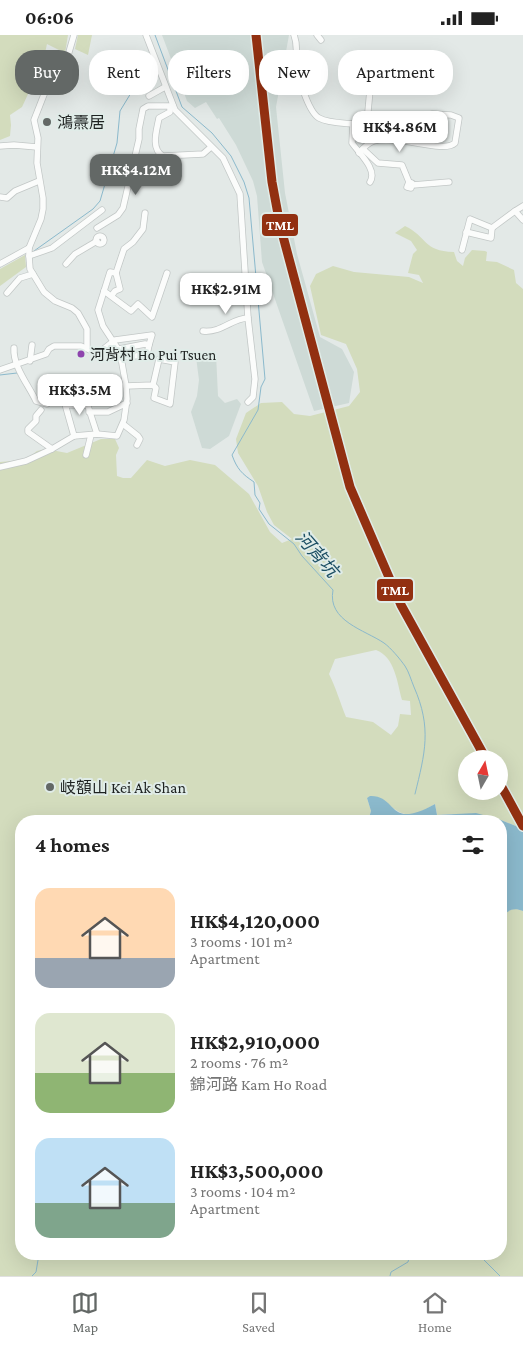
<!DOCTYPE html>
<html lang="en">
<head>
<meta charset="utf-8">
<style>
	body { margin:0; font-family:"Crimson Pro","Noto Sans TC",serif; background:#f6f6f6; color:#222; height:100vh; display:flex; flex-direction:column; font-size:19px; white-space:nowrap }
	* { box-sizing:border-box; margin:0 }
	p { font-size:16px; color:#767676 }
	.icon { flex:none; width:28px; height:28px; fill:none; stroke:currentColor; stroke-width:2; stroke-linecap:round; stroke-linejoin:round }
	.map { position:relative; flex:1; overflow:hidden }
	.side { position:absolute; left:15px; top:780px; width:492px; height:445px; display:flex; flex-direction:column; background:#fff; border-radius:20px; box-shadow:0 5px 20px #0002 }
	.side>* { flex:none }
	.guide { position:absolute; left:15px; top:15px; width:494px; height:45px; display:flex; gap:10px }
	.needle { width:32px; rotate:9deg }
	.tools { position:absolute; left:458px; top:715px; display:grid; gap:10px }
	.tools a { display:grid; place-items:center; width:50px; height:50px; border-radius:50%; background:#fff; box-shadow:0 5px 20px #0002; font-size:25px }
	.price { position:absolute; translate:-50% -42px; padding:0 11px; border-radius:10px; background:#fff; color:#222; font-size:16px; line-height:32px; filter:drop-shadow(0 1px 2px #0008) }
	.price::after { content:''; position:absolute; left:50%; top:30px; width:15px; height:11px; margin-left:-8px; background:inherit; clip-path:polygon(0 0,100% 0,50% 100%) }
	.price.on { background:#636866; color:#fff }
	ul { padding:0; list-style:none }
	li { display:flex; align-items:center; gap:15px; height:125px; padding:0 20px }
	li span { display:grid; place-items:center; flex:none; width:140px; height:100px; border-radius:15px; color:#555 }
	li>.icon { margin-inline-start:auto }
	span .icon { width:60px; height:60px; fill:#fffc; stroke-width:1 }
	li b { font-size:21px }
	h2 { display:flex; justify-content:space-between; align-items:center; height:60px; padding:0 20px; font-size:21px }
	.tag { padding:0 18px; border-radius:20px; background:#fff; box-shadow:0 5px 20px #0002; font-size:18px; line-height:45px }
	.tag.on { background:#636866; color:#fff }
	.status { display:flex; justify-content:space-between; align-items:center; height:35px; padding:0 25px; background:#fff; direction:ltr }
	.status svg { height:14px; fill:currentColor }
	.dock { display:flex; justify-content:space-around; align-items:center; height:70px; border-top:1px solid #e0e0e0; background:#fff; font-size:14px; color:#767676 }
	.dock a { display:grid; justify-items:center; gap:2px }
	.dock .on { color:#636866 }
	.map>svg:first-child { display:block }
	.built { fill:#cedad6 }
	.green { fill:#d3dcbd; fill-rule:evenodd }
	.water { fill:#8bb9cc }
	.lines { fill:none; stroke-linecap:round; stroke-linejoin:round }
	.stream { stroke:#8bb9cc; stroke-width:1 }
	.minor-casing { stroke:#c2c7c6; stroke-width:7 }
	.minor { stroke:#fbfcfb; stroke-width:5.5 }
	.metro-1-casing { stroke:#e0ece8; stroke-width:12 }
	.metro-1 { stroke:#923011; stroke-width:9 }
	.poi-dot { fill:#636866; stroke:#e0ece8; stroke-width:2 }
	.bus-dot { fill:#8e44ad; stroke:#e0ece8; stroke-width:2 }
	.labels { text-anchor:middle; stroke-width:4; stroke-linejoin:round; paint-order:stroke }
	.bus-label { font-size:15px; fill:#1e2221; stroke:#e0ece8; text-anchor:start }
	.poi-label { font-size:16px; fill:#1e2221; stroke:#e0ece8; text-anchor:start }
	.water-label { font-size:18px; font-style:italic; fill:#1c4f64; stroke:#e0ece8 }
	.line-badge { stroke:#e0ece8; stroke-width:2 }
	.badge-label { font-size:14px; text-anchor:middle; font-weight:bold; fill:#fff }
</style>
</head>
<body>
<div class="status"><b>06:06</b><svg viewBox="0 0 49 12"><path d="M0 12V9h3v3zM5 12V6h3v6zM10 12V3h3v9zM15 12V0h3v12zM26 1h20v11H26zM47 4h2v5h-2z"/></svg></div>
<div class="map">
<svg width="523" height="1241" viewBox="0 0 523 1241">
	<rect width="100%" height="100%" fill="#e3e9e7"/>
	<g class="built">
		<polygon points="162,0 289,0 276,72 285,158 297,219 320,302 342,314 354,337 349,368 314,376 262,227 257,161 253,146 236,110 219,83 217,84 206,67 195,73 187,66"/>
		<polygon points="216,319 218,361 225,368 237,364 241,369 229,401 210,414 202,413 191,377 197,361 199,345 196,322"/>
	</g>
	<g class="green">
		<polygon points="0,0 68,0 65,18 47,9 43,27 22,72 10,80 11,90 10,101 0,105"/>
		<polygon points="78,0 92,0 88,20 75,14"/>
		<polygon points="44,27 49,28 46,39 48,53 42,56 33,55"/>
		<path d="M405,191C428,202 422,216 454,217L457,226L463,231L465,223L472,215L485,216L487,217L486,226L497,227L514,235L516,248L523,254V794L501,785L451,779L437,780L435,769C428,773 420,778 413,779C393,783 385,757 367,763L371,776L368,786H21V1219H501V882C509,874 513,872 523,876V1241H0V427L25,425L37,416L46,414L67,418L101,404H115L119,413L116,420L117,441L123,443H131L147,425L165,431L190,425L215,430L249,459L270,497L282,508L292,504L274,490L267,477L258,451L238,418L236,404L246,378L261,368L282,367L294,379L310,381L349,371L360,357L357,334L346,309L321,300L310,251L316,239L333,231L354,237L409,242L423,248L419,240L408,238L413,219L417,215L411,206L395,198ZM376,615C395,622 397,647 402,665L410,666L411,680L400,679L398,691L391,700L373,687L346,682C340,667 336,653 329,639L335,624ZM466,724H499V756H466Z"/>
		<polygon points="25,220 26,232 0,251 0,234"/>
	</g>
	<path class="water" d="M370,761C398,760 387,796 435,769L437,780L476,778L501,785L523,794V876C513,872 509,875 501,882V786H368L371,776L367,763Z"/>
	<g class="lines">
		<g class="stream">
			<path d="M155,0L182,72L212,98L231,121L244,147L249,163L265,344L261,352L258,375L232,420C237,434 242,439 254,447L255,460L260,468L259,474L269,489L294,509L302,521L333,555C327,586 365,595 384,608C391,613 400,624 405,631C409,637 411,645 414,652C432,693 425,718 415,759"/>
			<polyline points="34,216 93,174 100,166 117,108 120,76 134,53 158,36"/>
			<polyline points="0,340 17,338"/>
			<polyline points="478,1219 500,1241"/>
			<polyline points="32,1241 36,1237 39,1219"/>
			<polyline points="390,1241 391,1237 408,1227 410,1219"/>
		</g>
		<g class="minor-casing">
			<g id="minor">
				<polyline points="74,0 62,41 57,49 45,57 34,85 38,103 37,128 43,163 43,174 41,184 29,213 29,221 30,234 44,257 55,266 72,273 78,278 87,294 87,312"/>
				<polyline points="146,0 175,75 223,123 240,159 248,283 255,344 253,362 248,367"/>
				<path d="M294,0C298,10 296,16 296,26C297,39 308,77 319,83C328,88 343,88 353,89L352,108C359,118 378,135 370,147"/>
				<polyline points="317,0 321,5"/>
				<polyline points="149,61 165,52"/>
				<path d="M170,72V77L159,83C157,94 150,114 163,121L203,119L211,112"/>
				<polyline points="353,89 364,90 367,87 370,55 367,34"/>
				<polyline points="0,111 14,110 37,112"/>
				<polyline points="363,114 378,128 402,130 409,147 407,152 411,153 412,148 409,147"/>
				<path d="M359,118C363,113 368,108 374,106C396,99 444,119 455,108L459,83L451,80L432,79L430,81L428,89"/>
				<polyline points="413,150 449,147"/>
				<polyline points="0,162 7,163 15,156 39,146"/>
				<polyline points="515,176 523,171"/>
				<polyline points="97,193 118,180 123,173 139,104 139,94 143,74 148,71 173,71"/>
				<polyline points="466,197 491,203 492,193"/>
				<circle cx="100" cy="205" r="4"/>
				<polyline points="462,215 470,184 492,193 515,176 523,185"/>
				<polyline points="29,221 52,213 102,175"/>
				<polyline points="0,229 29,213"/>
				<polyline points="66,229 75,219 97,206"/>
				<polyline points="104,256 131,276 138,269 152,282 167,238"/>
				<polyline points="7,258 20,243 33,239"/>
				<polyline points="112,260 115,256 120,254 116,238 124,214 133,207 143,194 145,178"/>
				<path d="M203,296C222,298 232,283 248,283"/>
				<path d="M14,313C13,332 28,349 36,366L47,369"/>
				<polyline points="119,314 145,309 149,310 147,320 121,322"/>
				<polyline points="30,326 32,310"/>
				<polyline points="0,335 46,319 49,314 54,311 81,311 92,316 101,316 115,305 152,300 149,310"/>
				<polyline points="126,351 153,350 159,324 175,327 170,369 154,363 156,353 153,350"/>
				<polyline points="86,365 97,399"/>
				<polyline points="65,369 74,401"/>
				<polyline points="66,370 86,370"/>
				<polyline points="41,375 36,381 36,386 28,394 28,397 52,414"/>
				<polyline points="89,377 108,377 127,368"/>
				<polyline points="123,389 138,401 140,404 137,410"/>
				<polyline points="86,420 91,400"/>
				<polyline points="0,432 26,426 52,414 74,401 97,399 117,401 124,385 127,364 126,351 120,317 103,291 98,275 110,237 116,238"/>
			</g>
		</g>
		<use href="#minor" class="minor"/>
		<g class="metro-1-casing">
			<g id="metro-1">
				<polyline points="256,0 272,147 280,190 350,452 401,570 486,724"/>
				<polyline points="499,747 523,791"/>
			</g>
		</g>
		<use href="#metro-1" class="metro-1"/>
	</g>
	<g class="poi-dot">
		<circle cx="47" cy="87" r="5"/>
		<circle cx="50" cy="752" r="5"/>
	</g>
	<circle class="bus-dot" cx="81" cy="319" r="4.5"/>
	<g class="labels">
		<g class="bus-label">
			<text x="90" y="325">河背村 Ho Pui Tsuen</text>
		</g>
		<g class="poi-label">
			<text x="57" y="93">鴻燾居</text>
			<text x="60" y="758">岐額山 Kei Ak Shan</text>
		</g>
		<g class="water-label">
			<text transform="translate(317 519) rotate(49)" y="6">河背坑</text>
		</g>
	</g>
	<g class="line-badge">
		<rect x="261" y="178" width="38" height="24" rx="5" fill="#923011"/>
		<rect x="376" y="543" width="38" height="24" rx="5" fill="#923011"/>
	</g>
	<g class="badge-label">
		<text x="280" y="195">TML</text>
		<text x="395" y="560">TML</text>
	</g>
</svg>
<div class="tools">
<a><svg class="needle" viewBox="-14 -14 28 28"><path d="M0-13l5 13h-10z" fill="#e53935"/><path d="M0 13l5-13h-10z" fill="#767676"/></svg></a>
</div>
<b class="price" style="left:400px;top:118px">HK$4.86M</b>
<b class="price on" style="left:136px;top:161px">HK$4.12M</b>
<b class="price" style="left:226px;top:280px">HK$2.91M</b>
<b class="price" style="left:80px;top:381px">HK$3.5M</b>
<div class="guide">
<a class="tag on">Buy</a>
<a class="tag">Rent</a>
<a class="tag">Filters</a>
<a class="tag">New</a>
<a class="tag">Apartment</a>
</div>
<section class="side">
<h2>4 homes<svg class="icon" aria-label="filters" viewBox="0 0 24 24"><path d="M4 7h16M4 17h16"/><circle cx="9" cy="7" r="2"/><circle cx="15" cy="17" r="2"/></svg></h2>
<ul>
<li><span style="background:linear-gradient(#ffd9b3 70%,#9aa5b1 0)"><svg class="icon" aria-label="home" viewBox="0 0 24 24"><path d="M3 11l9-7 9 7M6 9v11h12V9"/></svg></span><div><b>HK$4,120,000</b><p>3 rooms · 101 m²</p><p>Apartment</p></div></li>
<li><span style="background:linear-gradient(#dfe7d0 60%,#8fb573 0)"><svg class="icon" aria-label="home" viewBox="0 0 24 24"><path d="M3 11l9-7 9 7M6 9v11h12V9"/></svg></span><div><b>HK$2,910,000</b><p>2 rooms · 76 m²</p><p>錦河路 Kam Ho Road</p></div></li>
<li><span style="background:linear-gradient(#bfe0f5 65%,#7fa58c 0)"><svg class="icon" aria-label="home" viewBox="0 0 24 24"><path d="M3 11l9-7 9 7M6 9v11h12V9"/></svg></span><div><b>HK$3,500,000</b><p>3 rooms · 104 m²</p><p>Apartment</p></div></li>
</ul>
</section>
</div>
<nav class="dock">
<a class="on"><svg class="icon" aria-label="map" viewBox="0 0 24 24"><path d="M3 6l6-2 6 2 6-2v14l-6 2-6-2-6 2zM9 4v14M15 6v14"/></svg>Map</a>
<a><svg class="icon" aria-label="saved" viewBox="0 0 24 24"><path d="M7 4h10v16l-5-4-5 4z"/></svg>Saved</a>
<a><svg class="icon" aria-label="home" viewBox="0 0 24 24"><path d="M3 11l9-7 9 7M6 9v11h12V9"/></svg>Home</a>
</nav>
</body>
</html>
